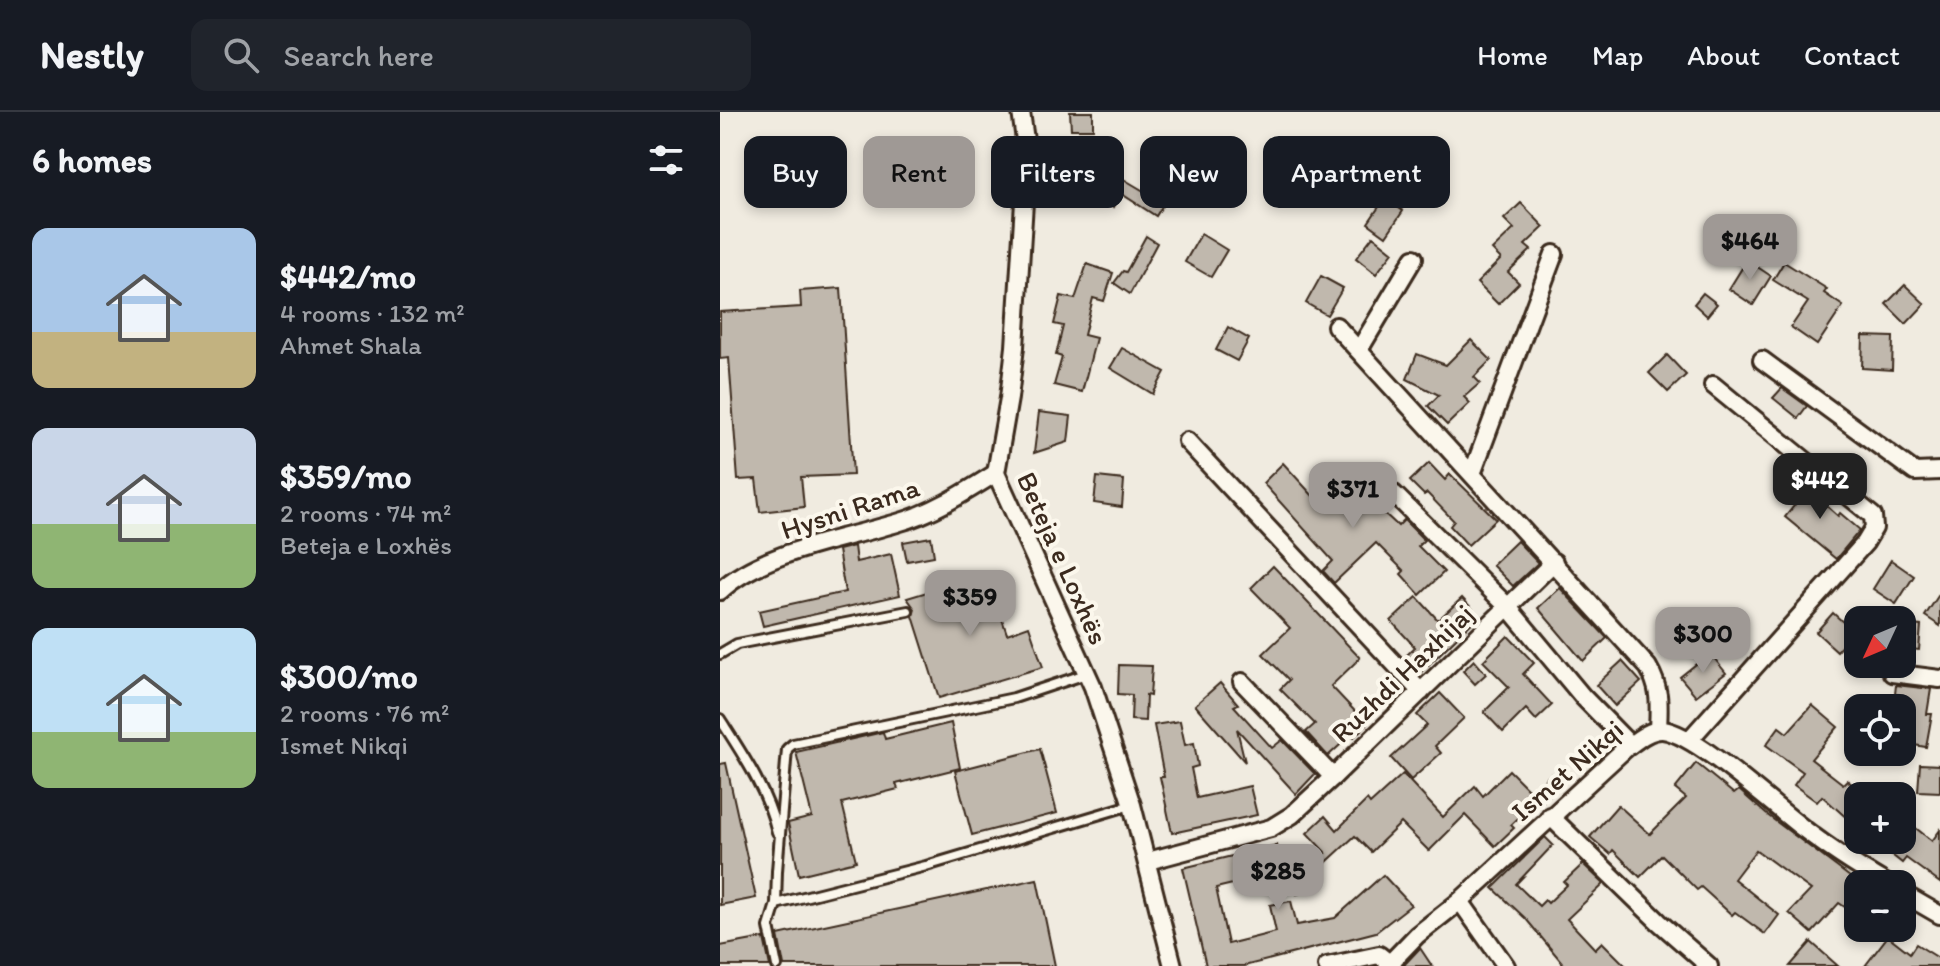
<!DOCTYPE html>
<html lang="en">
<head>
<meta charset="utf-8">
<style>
	body { margin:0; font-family:Itim,sans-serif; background:#20242c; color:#f1f3f6; height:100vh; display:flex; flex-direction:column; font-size:30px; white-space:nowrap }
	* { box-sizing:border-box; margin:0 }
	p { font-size:26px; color:#9ea1a6 }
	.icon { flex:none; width:44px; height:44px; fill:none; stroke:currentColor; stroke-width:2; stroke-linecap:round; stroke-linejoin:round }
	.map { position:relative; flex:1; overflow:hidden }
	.drawer { display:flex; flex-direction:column; background:#171b24; width:720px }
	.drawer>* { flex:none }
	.hud { position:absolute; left:24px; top:24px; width:760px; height:72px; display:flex; gap:16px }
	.needle { width:52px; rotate:226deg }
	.controls { position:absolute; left:1124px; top:494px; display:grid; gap:16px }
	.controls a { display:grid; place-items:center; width:72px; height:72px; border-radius:16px; background:#171b24; box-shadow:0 4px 12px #0003; font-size:40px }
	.price { position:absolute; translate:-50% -68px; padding:0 18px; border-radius:16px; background:#9f9995; color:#111; font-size:26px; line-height:52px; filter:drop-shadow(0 2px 4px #0008) }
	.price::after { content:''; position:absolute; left:50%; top:48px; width:24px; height:18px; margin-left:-12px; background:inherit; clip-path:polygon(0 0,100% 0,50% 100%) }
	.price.current { background:#222; color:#fff }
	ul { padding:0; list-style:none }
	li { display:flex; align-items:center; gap:24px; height:200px; padding:0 32px }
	li span { display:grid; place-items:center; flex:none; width:224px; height:160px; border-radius:16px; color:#555 }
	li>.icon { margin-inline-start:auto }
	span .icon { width:96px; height:96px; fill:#fffc; stroke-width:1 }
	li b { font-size:34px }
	h2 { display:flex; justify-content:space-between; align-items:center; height:96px; padding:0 32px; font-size:34px }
	.pill { padding:0 28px; border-radius:16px; background:#171b24; box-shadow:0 4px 12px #0003; font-size:28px; line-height:72px }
	.pill.current { background:#9f9995; color:#111 }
	header { display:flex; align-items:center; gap:48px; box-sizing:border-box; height:112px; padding:0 40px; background:#171b24; border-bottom:2px solid #363941 }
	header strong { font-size:38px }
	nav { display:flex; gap:44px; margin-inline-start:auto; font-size:28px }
	.search { width:560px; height:72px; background:#20242c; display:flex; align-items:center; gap:20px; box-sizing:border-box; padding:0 28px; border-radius:16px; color:#9ea1a6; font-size:30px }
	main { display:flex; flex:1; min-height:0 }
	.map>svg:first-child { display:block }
	.building { fill:#c0b8ad; stroke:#3b2a1e; stroke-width:2 }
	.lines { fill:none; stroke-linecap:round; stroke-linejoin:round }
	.service-casing { stroke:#3b2a1e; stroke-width:14 }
	.minor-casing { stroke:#3b2a1e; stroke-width:22 }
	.service { stroke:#fbf7ec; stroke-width:8 }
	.minor { stroke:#fbf7ec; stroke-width:16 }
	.labels { text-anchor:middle; stroke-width:8; stroke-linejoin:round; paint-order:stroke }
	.street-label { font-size:28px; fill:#3b2a1e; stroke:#fbf7ec }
</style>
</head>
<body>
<header>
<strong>Nestly</strong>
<div class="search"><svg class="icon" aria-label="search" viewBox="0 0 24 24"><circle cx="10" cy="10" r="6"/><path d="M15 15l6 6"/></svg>Search here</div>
<nav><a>Home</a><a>Map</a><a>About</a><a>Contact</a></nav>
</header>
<main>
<section class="drawer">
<h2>6 homes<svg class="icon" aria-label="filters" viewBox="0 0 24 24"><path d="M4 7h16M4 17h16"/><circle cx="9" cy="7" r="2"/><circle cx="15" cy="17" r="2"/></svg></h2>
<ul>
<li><span style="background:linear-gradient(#a9c7e8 65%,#c2b280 0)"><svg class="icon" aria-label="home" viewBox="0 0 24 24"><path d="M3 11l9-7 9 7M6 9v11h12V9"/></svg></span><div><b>$442/mo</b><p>4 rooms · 132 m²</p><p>Ahmet Shala</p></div></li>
<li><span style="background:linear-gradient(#c9d6e8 60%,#8fb573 0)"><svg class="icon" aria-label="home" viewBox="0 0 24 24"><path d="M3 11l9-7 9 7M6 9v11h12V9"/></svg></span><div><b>$359/mo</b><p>2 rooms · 74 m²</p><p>Beteja e Loxhës</p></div></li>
<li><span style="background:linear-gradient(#bfe0f5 65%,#8fb573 0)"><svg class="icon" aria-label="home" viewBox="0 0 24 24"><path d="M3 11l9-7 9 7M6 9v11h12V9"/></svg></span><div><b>$300/mo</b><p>2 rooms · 76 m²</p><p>Ismet Nikqi</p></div></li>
</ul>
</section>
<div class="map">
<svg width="1220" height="854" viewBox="0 0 1220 854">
	<rect width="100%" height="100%" fill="#f0ebe0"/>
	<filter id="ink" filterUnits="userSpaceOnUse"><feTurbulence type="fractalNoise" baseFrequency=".0125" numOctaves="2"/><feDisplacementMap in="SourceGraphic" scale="16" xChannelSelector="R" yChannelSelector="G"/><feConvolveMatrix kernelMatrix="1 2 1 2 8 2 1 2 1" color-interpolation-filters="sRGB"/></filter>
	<g filter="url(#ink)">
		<g class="building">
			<polygon points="350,0 373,0 373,17 351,17"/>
			<polygon points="385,56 444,91 436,104 400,81 393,95 370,82"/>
			<polygon points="665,86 683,99 666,124 648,111"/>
			<polygon points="801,91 824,115 805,133 811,138 788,160 799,171 778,192 757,171 781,147 772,138 794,117 784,107"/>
			<polygon points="481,122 507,138 491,165 465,150"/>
			<polygon points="426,124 437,131 410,182 394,171 403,159 406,160"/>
			<polygon points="653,124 673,140 656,162 636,146"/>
			<polygon points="1027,148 1051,164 1033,193 1009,177"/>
			<polygon points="1064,150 1107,177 1104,181 1123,194 1097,233 1071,215 1088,190 1053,168"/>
			<polygon points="367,152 393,161 384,189 373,186 364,223 376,226 362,280 334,273 342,245 336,243 343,214 334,212 341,184 355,187"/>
			<polygon points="601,164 623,176 607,203 586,191"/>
			<polygon points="1185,173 1205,192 1186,212 1166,192"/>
			<polygon points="121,176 133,363 81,365 84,395 40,400 36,367 18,368 9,246 0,247 0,200 81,195 80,179"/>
			<polygon points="983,181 997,192 987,204 974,192"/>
			<polygon points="508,215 529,227 517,249 496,238"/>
			<polygon points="1143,224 1173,225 1172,258 1142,256"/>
			<polygon points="751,228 771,248 754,265 760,271 744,285 750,291 727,313 708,294 719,283 687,267 697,242 726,253"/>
			<polygon points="402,236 445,260 433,282 390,256"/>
			<polygon points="947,243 966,263 948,280 929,261"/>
			<polygon points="1062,276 1087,294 1078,306 1053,286"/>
			<polygon points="319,300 351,304 348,330 314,341"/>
			<polygon points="563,351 604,396 630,369 678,414 684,408 704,428 698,434 724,460 700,483 681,462 684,459 656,431 614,471 603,459 613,449 543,371"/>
			<polygon points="709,351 725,368 730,362 776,407 748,433 730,414 734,409 707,381 704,383 690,369"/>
			<polygon points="377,365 404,368 402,395 374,391"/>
			<polygon points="1074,365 1118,404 1120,401 1140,418 1116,447 1065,405 1078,389 1064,377"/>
			<polygon points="211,425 214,444 187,449 183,430"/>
			<polygon points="797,429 818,451 793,474 772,453"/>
			<polygon points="134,434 136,450 171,442 180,483 43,514 39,499 125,480 118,438"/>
			<polygon points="1171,448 1194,464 1176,492 1153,477"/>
			<polygon points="553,454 640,546 611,574 647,612 634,625 631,623 608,644 586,620 595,612 560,577 569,568 543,542 570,516 531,476"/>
			<polygon points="267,462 287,522 309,514 323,555 219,586 193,504 195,497 187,486"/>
			<polygon points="840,476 887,526 863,549 818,496"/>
			<polygon points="1220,481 1220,514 1205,504"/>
			<polygon points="697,485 718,508 742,486 759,504 699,562 684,546 695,535 671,509"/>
			<polygon points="1113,501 1134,520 1117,539 1096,520"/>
			<polygon points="1182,512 1201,514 1199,538 1182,536"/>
			<polygon points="788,524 814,551 803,562 832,593 816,608 806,597 783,620 764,600 789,575 763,549"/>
			<polygon points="990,541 1006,561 976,584 960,565"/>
			<polygon points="754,548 766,562 755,572 743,559"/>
			<polygon points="902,549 921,570 895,594 876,573"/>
			<polygon points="399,553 432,554 430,584 426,583 425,609 411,608 412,583 398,582"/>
			<polygon points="500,571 518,592 514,594 552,636 562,628 595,662 576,682 517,617 525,650 475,593"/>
			<polygon points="1176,573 1211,577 1207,602 1212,602 1206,635 1182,631 1182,606 1186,584 1175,582"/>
			<polygon points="720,581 744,606 715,634 721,641 691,668 671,646 707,613 697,603"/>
			<polygon points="1092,593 1118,615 1091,647 1123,672 1127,668 1138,678 1138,716 1102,684 1097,690 1074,673 1083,660 1046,633 1059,615 1067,621"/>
			<polygon points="460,609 465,633 474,631 478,654 471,656 477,686 530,674 537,703 452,721 440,665 444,665 434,613"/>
			<polygon points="231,611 240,656 176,672 178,677 122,691 136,749 79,763 68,711 92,705 76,640 163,620 165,627"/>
			<polygon points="320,637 337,701 252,723 235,659"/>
			<polygon points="6,651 36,786 0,793 0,652"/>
			<polygon points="976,651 1014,682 1019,678 1046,702 1138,771 1138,804 1119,791 1092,821 1069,801 1091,778 1036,738 1014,767 1059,803 1045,822 1015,800 1012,803 981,775 977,778 942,743 920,765 893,738 890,742 870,725 898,693 930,722 966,686 955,677"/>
			<polygon points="1200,652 1220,653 1220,680 1198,679"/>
			<polygon points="789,658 818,687 791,713 794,716 775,734 745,703 709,739 681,711 651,740 635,724 598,758 603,774 577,782 568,753 606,741 587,721 605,704 617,718 647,688 650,692 683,662 723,705 755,674 763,684"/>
			<polygon points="831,662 841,672 823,689 813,679"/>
			<polygon points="1182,705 1212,729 1220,718 1220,771 1186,746 1182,751 1153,728 1182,728"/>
			<polygon points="825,725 833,733 796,772 819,794 825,788 828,791 847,773 844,770 863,752 884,772 847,807 875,837 882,830 906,854 845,854 806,807 773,776"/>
			<polygon points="557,733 563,760 496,776 508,832 556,820 550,793 571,789 577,813 615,806 663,763 691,793 656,820 524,854 486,854 463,756"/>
			<polygon points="317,767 335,854 64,854 58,823"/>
			<polygon points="1168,824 1190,841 1196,832 1220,847 1220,854 1145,854"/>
			<polygon points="44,826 50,854 0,854 0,834"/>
			<polygon points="1091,830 1118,854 1070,854"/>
			<polygon points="700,836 712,854 684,854 684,853"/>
		</g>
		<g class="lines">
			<g class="service-casing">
				<g id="service">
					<polyline points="0,542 17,532 188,499"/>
					<path d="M0,607C23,643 47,678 57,720"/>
					<polyline points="56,792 57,759 67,637 73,632 294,586 366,562"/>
					<polyline points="57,854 49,815 56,792 206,754 411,693"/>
				</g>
			</g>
			<g class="minor-casing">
				<g id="minor">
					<polyline points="301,0 307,42 295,235 289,286 276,361 373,575 412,693 453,854"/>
					<path d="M616,214L928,555C941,577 939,593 938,618"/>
					<polyline points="639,238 694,146"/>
					<polyline points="1042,248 1195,360 1220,359"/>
					<polyline points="467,329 701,580"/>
					<polyline points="752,362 834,142"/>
					<polyline points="674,382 788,495 863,585 910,633"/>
					<path d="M0,479C40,440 125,427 177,411C213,401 244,381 276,361"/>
					<polyline points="1172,561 1220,567"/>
					<polyline points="970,627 1145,431 1154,416 1153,404 993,273"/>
					<polyline points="613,665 834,450"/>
					<polyline points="830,704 939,810 989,854"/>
					<polyline points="428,749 551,716 572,703 613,665 522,570"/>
					<polyline points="1182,781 1220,803"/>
					<polyline points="740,789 786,854"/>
					<path d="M671,850L697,823L740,789L905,637C916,629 929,617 943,618C978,623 1053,694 1084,717C1111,738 1138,755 1167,772"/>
					<polyline points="607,854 659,843 673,854"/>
				</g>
			</g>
			<use href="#service" class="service"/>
			<use href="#minor" class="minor"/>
		</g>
	</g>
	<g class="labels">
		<g class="street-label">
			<text transform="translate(130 396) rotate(-18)" y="10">Hysni Rama</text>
			<text transform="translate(343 446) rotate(66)" y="10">Beteja e Loxhës</text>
			<text transform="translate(682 561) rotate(-44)" y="10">Ruzhdi Haxhijaj</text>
			<text transform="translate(847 658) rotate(-41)" y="10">Ismet Nikqi</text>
		</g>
	</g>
</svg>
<div class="controls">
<a><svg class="needle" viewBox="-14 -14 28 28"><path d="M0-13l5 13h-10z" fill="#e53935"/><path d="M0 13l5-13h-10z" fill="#9ea1a6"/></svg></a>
<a><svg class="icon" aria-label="locate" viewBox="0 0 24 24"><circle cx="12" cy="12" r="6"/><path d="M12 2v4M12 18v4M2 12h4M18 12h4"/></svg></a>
<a>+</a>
<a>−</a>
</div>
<b class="price" style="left:1030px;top:170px">$464</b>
<b class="price current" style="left:1100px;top:409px">$442</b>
<b class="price" style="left:633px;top:418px">$371</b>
<b class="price" style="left:250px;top:526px">$359</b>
<b class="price" style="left:983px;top:563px">$300</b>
<b class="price" style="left:558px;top:800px">$285</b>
<div class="hud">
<a class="pill">Buy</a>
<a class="pill current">Rent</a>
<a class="pill">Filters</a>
<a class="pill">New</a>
<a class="pill">Apartment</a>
</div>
</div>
</main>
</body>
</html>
